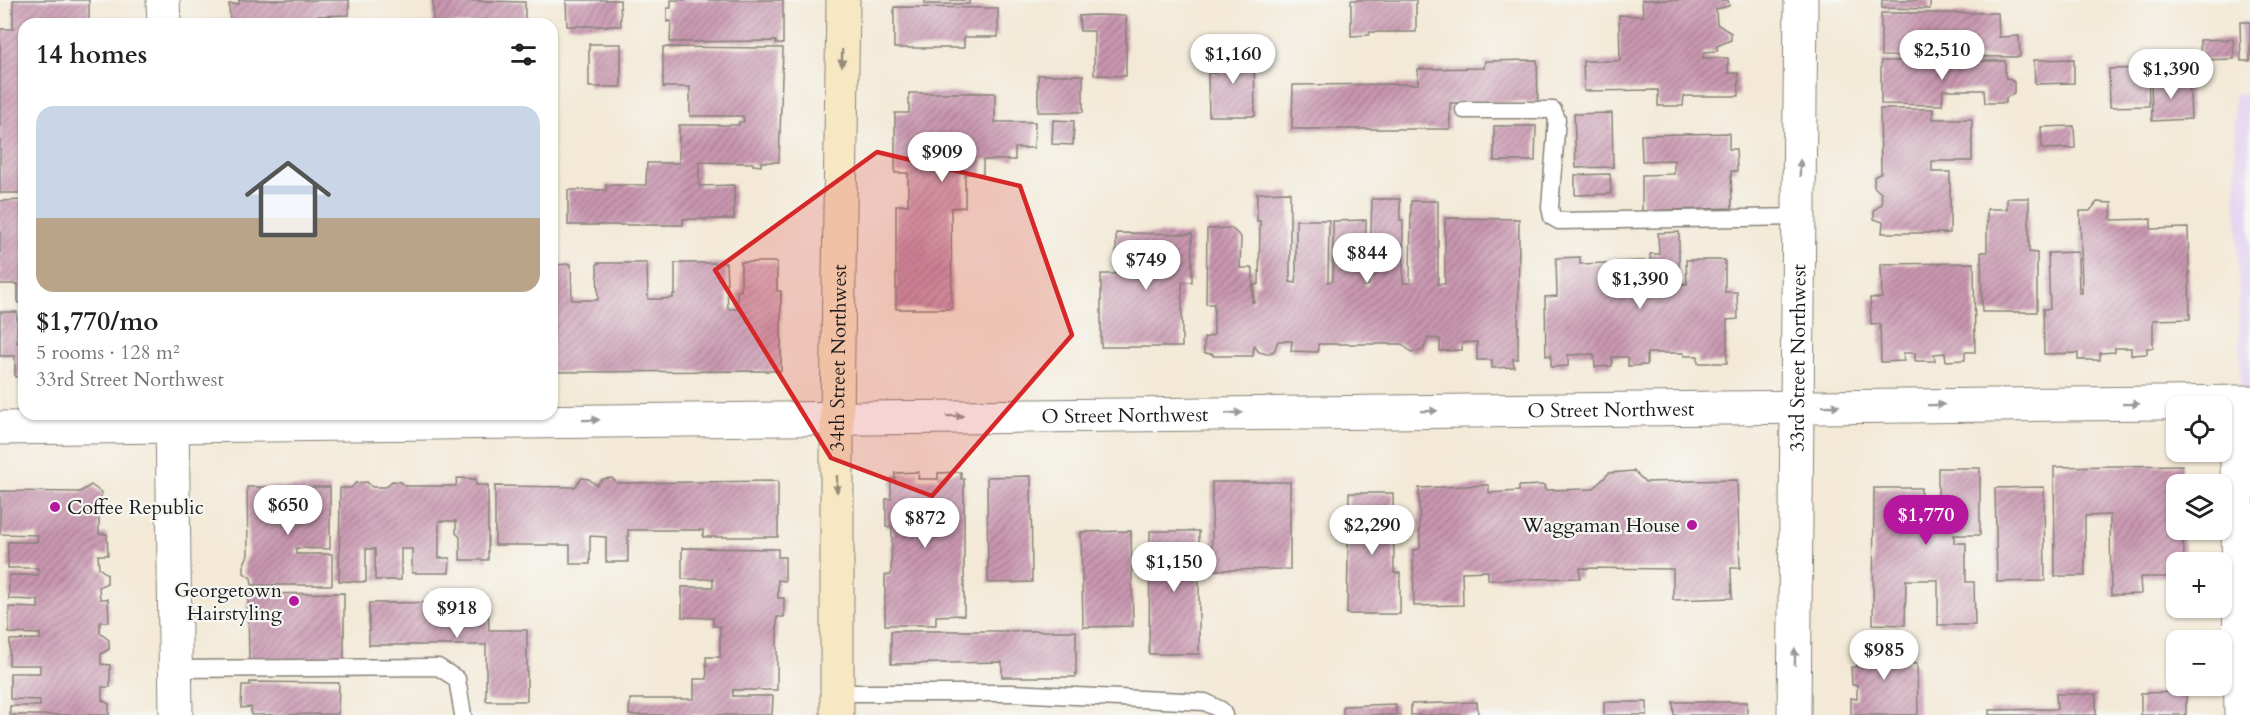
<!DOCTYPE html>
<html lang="en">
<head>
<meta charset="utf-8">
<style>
	body { margin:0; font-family:Cardo,serif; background:#f6f6f6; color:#222; height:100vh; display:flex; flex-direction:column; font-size:22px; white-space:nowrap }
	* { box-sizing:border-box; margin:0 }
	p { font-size:20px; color:#767676 }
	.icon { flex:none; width:33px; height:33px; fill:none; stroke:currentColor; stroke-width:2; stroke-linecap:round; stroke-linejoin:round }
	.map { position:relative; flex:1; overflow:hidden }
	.side { position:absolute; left:18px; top:18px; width:540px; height:402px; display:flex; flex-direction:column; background:#fff; border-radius:18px; box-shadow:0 2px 4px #0004 }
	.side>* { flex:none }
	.controls { position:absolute; left:2166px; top:396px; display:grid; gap:12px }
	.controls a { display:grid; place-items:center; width:66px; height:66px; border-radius:12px; background:#fff; box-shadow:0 2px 4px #0004; font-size:30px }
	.price { position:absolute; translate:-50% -51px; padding:0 14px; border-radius:21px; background:#fff; color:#222; font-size:20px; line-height:39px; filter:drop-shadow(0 2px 3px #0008) }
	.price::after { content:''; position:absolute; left:50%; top:36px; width:18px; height:14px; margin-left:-9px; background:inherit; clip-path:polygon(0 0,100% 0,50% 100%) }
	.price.on { background:#b5179e; color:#fff }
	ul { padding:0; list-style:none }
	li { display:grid; align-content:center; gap:12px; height:318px; padding:0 18px }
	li+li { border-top:2px solid #e0e0e0 }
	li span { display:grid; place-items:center; height:186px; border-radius:18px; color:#555 }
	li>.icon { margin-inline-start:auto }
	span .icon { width:108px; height:108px; fill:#fffc; stroke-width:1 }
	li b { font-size:26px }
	h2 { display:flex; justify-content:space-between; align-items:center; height:72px; padding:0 18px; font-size:26px }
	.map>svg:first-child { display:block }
	.built { fill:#e4d3f1 }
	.building { fill:url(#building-hatch) }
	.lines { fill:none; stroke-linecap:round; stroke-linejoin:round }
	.lane-casing { stroke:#888279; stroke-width:19 }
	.street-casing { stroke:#888279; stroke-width:35 }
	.secondary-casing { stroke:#888279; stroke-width:35 }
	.lane { stroke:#fff; stroke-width:16 }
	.street { stroke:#fff; stroke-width:33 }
	.secondary { stroke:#f7e8c3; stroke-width:33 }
	.oneway { fill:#948c78 }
	.oneway2 { fill:#999 }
	.marked { fill:#d62828; fill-opacity:0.2; stroke:#d62828; stroke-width:4.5; stroke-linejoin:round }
	.poi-dot { fill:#b5179e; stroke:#f6f6f2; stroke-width:2 }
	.labels { text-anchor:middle; stroke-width:4.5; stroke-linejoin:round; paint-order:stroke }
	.street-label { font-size:20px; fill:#1c1c1c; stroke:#f6f6f2 }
	.poi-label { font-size:20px; fill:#1c1c1c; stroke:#f6f6f2; text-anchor:end }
</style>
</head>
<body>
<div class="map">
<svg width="2250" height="715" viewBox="0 0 2250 715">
	<defs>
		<pattern id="building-hatch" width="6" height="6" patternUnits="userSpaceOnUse" patternTransform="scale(1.5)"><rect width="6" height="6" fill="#c997b0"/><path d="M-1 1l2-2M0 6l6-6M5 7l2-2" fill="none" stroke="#a27a8e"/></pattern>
	</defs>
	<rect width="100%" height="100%" fill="#f6f6f2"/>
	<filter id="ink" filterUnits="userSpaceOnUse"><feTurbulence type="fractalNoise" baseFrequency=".0167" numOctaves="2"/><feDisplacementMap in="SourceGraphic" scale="12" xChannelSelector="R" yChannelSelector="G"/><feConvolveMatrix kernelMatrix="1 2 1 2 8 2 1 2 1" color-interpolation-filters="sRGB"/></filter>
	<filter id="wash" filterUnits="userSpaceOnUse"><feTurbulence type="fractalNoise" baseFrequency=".008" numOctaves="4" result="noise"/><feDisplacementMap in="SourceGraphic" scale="24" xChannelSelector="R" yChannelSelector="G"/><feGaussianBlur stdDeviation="1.35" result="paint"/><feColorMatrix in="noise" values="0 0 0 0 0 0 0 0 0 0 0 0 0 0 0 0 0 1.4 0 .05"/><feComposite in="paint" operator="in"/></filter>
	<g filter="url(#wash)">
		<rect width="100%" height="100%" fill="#f3e9d6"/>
		<polygon class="built" points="2250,93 2250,402 2241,403 2234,94"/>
		<g id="blocks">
			<g class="building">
				<polygon points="13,0 89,0 89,24 24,24 24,193 0,193 0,29 13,29"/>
				<polygon points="239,0 349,0 349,15 316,16 316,22 368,21 368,24 230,23 229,4 239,4"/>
				<polygon points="433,0 525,2 525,24 433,24"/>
				<polygon points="566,0 620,0 621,26 567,26"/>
				<polygon points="671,0 783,0 783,44 776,44 776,41 670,42 671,21 667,22 667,8 671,8"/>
				<rect x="925" y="0" width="44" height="4"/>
				<polygon points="1351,0 1416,0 1416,32 1370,32 1369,35 1351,36"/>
				<polygon points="1642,0 1728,0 1729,6 1716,9 1717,24 1731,33 1731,40 1717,46 1717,51 1704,52 1703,58 1728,58 1728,73 1738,73 1739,96 1684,96 1683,106 1658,106 1658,90 1584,91 1583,61 1620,61 1619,15 1643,16"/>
				<polygon points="1882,0 1930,0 1930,9 1882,8"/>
				<polygon points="894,7 998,8 998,37 964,37 964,48 894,48"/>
				<polygon points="1881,13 1998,13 1999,37 2019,36 2020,57 1881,56"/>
				<polygon points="1094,15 1126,16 1126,76 1094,75 1094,31 1080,31 1079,16"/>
				<polygon points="2240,22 2250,22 2250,61 2241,61"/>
				<polygon points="2233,39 2234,59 2201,60 2200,40"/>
				<rect x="589" y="44" width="32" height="43"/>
				<polygon points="663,47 783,48 779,162 761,162 761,166 753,165 753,163 699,162 699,186 734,185 734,219 683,219 683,225 568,225 568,190 606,190 606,185 646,185 647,163 679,163 679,125 739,125 739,122 744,122 743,116 690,116 690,87 663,87"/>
				<polygon points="1217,50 1254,50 1255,116 1209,116 1208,73 1217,73"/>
				<polygon points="2074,59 2074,83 2035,84 2034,60"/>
				<polygon points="1537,60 1538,102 1450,103 1450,129 1292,129 1293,85 1418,84 1418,69 1484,68 1485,61"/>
				<polygon points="1881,61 2005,61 2005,77 2014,82 2014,93 2006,98 2006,103 1985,103 1984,90 1943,90 1942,105 1881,104"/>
				<polygon points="2148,68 2149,106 2110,107 2109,69"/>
				<rect x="1038" y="75" width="45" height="37"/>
				<polygon points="2189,79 2191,119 2152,121 2151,80"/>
				<polygon points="909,93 995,93 995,122 1035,122 1034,148 1015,148 1015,160 983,160 983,174 965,174 965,207 951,208 952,309 896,309 896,205 908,205 908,173 895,173 895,113 909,113"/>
				<polygon points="1880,109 1933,109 1933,119 1972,119 1972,161 1932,161 1932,172 1950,172 1950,233 1882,233 1883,222 1874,219 1874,210 1882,204 1881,193 1874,187 1874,177 1881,173"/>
				<polygon points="1612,113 1613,167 1576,168 1574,114"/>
				<polygon points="1053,120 1074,121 1073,145 1052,144"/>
				<polygon points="1494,126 1536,126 1535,161 1494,161"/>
				<polygon points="2074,126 2075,148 2042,149 2041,127"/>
				<polygon points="1729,133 1729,149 1736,149 1737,171 1731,171 1732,208 1642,211 1642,175 1674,174 1674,160 1642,161 1641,135"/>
				<polygon points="1610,174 1611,194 1575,195 1575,175"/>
				<polygon points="1290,192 1290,282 1296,283 1296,220 1329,220 1328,282 1333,281 1333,221 1366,220 1365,286 1369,285 1372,199 1400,199 1400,220 1403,220 1403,283 1410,283 1411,201 1438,201 1438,284 1445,284 1445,218 1519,219 1518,359 1513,359 1514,367 1492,368 1492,360 1477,360 1477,342 1462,343 1462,350 1440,351 1440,339 1428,338 1423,350 1416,352 1411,352 1402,344 1318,344 1318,352 1291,351 1292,341 1278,341 1274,351 1267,354 1259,352 1254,345 1253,356 1213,356 1213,354 1204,353 1204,338 1214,335 1214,304 1206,304 1207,229 1231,228 1241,237 1240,268 1253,268 1252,302 1254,302 1254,285 1259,284 1260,221 1257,221 1257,193"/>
				<polygon points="2007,198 2029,198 2029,252 2037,253 2037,312 1982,312 1981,252 1987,252 1987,209 2007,209"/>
				<polygon points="24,200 24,303 18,303 18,284 0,284 0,201"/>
				<polygon points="2097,202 2112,203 2111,220 2151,219 2151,229 2188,228 2190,319 2153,320 2153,348 2147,348 2147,354 2131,355 2131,348 2115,348 2115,352 2100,353 2100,360 2078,360 2078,353 2044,354 2043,309 2050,309 2048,253 2078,252 2079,293 2082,293 2080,211 2090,211"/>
				<polygon points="1679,232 1679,284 1687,284 1686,260 1725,260 1725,292 1737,292 1738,319 1727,320 1727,363 1698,363 1698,356 1684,356 1684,353 1647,353 1647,365 1628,366 1628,357 1612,357 1612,366 1595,367 1594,354 1568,355 1568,366 1551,367 1551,355 1546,356 1545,297 1557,296 1556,258 1580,257 1580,264 1606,263 1607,295 1618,295 1617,262 1644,261 1645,286 1651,285 1650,254 1659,254 1658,233"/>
				<polygon points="1116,233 1192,234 1192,282 1182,282 1182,347 1101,347 1101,274 1116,274"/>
				<polygon points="741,262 777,262 777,291 781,291 781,371 552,372 552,265 571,264 572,300 598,300 597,263 647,263 648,299 661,299 673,298 673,294 675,294 675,263 726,263 728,309 738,309 737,291 741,291"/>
				<polygon points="1974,263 1975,352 1965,352 1965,360 1946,361 1945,353 1934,354 1935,361 1915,361 1915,353 1903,353 1904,361 1881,362 1880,324 1871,325 1870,298 1882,298 1881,264"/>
				<polygon points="0,312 17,312 17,343 24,342 24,377 15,377 15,356 0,356"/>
				<polygon points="2182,465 2182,484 2176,484 2176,530 2183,530 2184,562 2176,562 2176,577 2140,577 2141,594 2111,595 2110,515 2085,516 2085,576 2055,576 2054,467"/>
				<polygon points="1938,468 1980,468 1980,535 1954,535 1954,543 1966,543 1966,582 1974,582 1975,625 1938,625 1938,580 1906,580 1905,625 1873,624 1874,488 1921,488 1921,500 1938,500"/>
				<polygon points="1634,471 1645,482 1737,480 1740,568 1731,568 1732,598 1673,600 1673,569 1580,568 1580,578 1488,580 1488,571 1462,572 1463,605 1414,606 1413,550 1420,549 1419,488 1489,485 1489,493 1519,491 1519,486 1544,485 1545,490 1593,489 1609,473"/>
				<polygon points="919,472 918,479 938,479 938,473 961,472 961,479 964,479 964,615 936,616 936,625 885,625 885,575 891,575 892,527 886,527 886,499 891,499 891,479 895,479 895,473"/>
				<polygon points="1031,476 1032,582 988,583 987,477"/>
				<polygon points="457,478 476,479 476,485 488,485 488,560 460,560 460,537 456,533 456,521 439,521 439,558 450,558 449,573 412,573 412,549 401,549 401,580 375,580 375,549 366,549 366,582 339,581 340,488 351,488 356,483 367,482 372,487 386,487 392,481 401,482 405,486 456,486"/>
				<polygon points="582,478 589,479 596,485 603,479 612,478 617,483 628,483 778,481 778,537 703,537 703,530 628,530 628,562 606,562 606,537 590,536 590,564 570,564 570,545 495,545 495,486 575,487"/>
				<polygon points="1212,482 1290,482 1290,569 1212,570"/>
				<polygon points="91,485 102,493 99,502 99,534 107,534 108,555 98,555 99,568 107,574 107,583 99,587 100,599 108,599 109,622 100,622 100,633 109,640 109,649 101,654 101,664 110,665 110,687 102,687 102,700 109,704 109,715 10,715 10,706 40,706 40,700 10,699 10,673 40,673 40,665 9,665 10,640 40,639 40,634 9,633 9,607 38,608 38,600 9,599 9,575 38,575 38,568 8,568 8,542 37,542 38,535 0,534 0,491 80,492"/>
				<polygon points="247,487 330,487 330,549 296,548 296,554 332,554 332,585 252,585 251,578 244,573 244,564 248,555"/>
				<polygon points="2044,487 2045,581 1997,582 1995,488"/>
				<polygon points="1349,493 1393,493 1394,573 1400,573 1400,614 1347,614"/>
				<polygon points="1131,531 1133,626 1083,627 1081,532"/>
				<polygon points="1150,531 1199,531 1199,654 1149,654"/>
				<polygon points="682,548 778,549 778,557 785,557 785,581 778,580 778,598 784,598 784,617 777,617 777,690 733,690 733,696 773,696 772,715 629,715 630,699 694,699 694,679 707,679 706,657 720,657 720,626 713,626 713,618 682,617 682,587 713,587 713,579 682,579"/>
				<polygon points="344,593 344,663 249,664 248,594"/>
				<polygon points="488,602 489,630 527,630 527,701 486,701 486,645 369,645 369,603"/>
				<polygon points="891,631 1076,631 1076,677 1002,677 1002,662 891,664"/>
				<polygon points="1857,644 1906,644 1907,663 1917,664 1918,715 1851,715 1851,698 1857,699 1857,685 1852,685 1851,667 1857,667"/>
				<polygon points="250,682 339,683 338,714 251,715 251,707 241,708 242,685 250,685"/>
				<polygon points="2186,692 2186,715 2141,715 2141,693"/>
				<polygon points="2056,694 2096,694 2096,715 1989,715 1989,710 2057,709"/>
				<polygon points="1477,702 1478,715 1411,715 1411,704"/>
				<rect x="1604" y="702" width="43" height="13"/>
				<polygon points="1673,702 1747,702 1747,715 1674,715"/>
				<polygon points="1396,704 1396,715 1343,715 1343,706"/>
			</g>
		</g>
	</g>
	<g filter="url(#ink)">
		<use href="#blocks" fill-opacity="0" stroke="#888279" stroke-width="1.5"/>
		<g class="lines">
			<g class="lane-casing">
				<g id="lane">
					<polyline points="1464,110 1553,110 1557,119 1550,207 1552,217 1559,221 1799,217"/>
					<polyline points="176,669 438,667 457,679 463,715"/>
					<polyline points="837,693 1011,693 1205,702 1221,710 1224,715"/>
				</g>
			</g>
			<g class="street-casing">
				<g id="street">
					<polyline points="163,0 164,24"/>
					<polyline points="2236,402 2241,715"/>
					<polyline points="172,414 176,715"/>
					<path id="s1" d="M0,428L2250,402"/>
					<path id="s2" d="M1794,715L1801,0"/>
				</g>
			</g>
			<g class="secondary-casing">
				<g id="secondary">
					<path id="s3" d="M837,715V417L843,0"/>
				</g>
			</g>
			<use href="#lane" class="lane"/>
			<use href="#street" class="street"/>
			<use href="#secondary" class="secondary"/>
		</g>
		<defs><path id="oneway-solid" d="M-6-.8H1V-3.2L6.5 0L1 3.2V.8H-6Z" transform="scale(1.5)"/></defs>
		<g class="oneway">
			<use href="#oneway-solid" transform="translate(842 58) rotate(91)"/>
			<use href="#oneway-solid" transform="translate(837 484) rotate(90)"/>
		</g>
		<g class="oneway2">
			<use href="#oneway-solid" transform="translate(1800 168) rotate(-89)"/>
			<use href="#oneway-solid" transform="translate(2131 404) rotate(-1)"/>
			<use href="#oneway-solid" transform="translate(1936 405) rotate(-1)"/>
			<use href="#oneway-solid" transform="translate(1831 406) rotate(-1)"/>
			<use href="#oneway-solid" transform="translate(1429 411) rotate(-1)"/>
			<use href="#oneway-solid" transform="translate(1234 413) rotate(-1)"/>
			<use href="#oneway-solid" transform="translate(955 416) rotate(-1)"/>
			<use href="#oneway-solid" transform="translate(591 420) rotate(-1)"/>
			<use href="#oneway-solid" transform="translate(1795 657) rotate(-89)"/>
		</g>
	</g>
	<path class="marked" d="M877,152L1020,186L1072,335L932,496L831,458L715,270Z"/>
	<g class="poi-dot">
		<circle cx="55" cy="507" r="6"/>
		<circle cx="1692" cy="525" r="6"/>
		<circle cx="294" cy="601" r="6"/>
	</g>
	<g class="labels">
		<g class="street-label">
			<text dy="7" stroke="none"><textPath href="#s3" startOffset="357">34th Street Northwest</textPath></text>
			<text dy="7" stroke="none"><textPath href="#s2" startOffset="357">33rd Street Northwest</textPath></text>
			<text dy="7" stroke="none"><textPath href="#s1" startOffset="1611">O Street Northwest</textPath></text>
			<text dy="7" stroke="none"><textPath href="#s1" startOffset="1125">O Street Northwest</textPath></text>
		</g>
		<g class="poi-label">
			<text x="67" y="514" text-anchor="start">Coffee Republic</text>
			<text x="1680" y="532">Waggaman House</text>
			<text x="282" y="597">Georgetown<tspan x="282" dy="23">Hairstyling</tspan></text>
		</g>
	</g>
</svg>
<div class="controls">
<a><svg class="icon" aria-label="locate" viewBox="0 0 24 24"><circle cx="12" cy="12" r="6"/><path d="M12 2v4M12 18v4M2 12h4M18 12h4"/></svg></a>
<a><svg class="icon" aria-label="layers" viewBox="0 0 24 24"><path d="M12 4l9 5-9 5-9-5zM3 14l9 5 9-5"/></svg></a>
<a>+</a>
<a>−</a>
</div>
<b class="price" style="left:1942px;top:81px">$2,510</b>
<b class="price" style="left:1233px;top:85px">$1,160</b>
<b class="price" style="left:2171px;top:100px">$1,390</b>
<b class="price" style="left:942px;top:183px">$909</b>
<b class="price" style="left:1367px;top:284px">$844</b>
<b class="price" style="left:1146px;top:291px">$749</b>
<b class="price" style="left:1640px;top:310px">$1,390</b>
<b class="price" style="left:288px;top:536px">$650</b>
<b class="price on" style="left:1926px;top:546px">$1,770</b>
<b class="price" style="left:925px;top:549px">$872</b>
<b class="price" style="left:1372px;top:556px">$2,290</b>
<b class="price" style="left:1174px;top:593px">$1,150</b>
<b class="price" style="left:457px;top:639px">$918</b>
<b class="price" style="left:1884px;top:681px">$985</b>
<section class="side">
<h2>14 homes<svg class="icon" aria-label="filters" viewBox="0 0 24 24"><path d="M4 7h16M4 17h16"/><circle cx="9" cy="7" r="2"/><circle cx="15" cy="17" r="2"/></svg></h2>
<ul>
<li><span style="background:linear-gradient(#c9d6e8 60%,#b9a48a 0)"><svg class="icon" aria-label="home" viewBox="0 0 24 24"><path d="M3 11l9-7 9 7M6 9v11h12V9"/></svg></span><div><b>$1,770/mo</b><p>5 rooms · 128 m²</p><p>33rd Street Northwest</p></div></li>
</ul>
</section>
</div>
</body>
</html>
